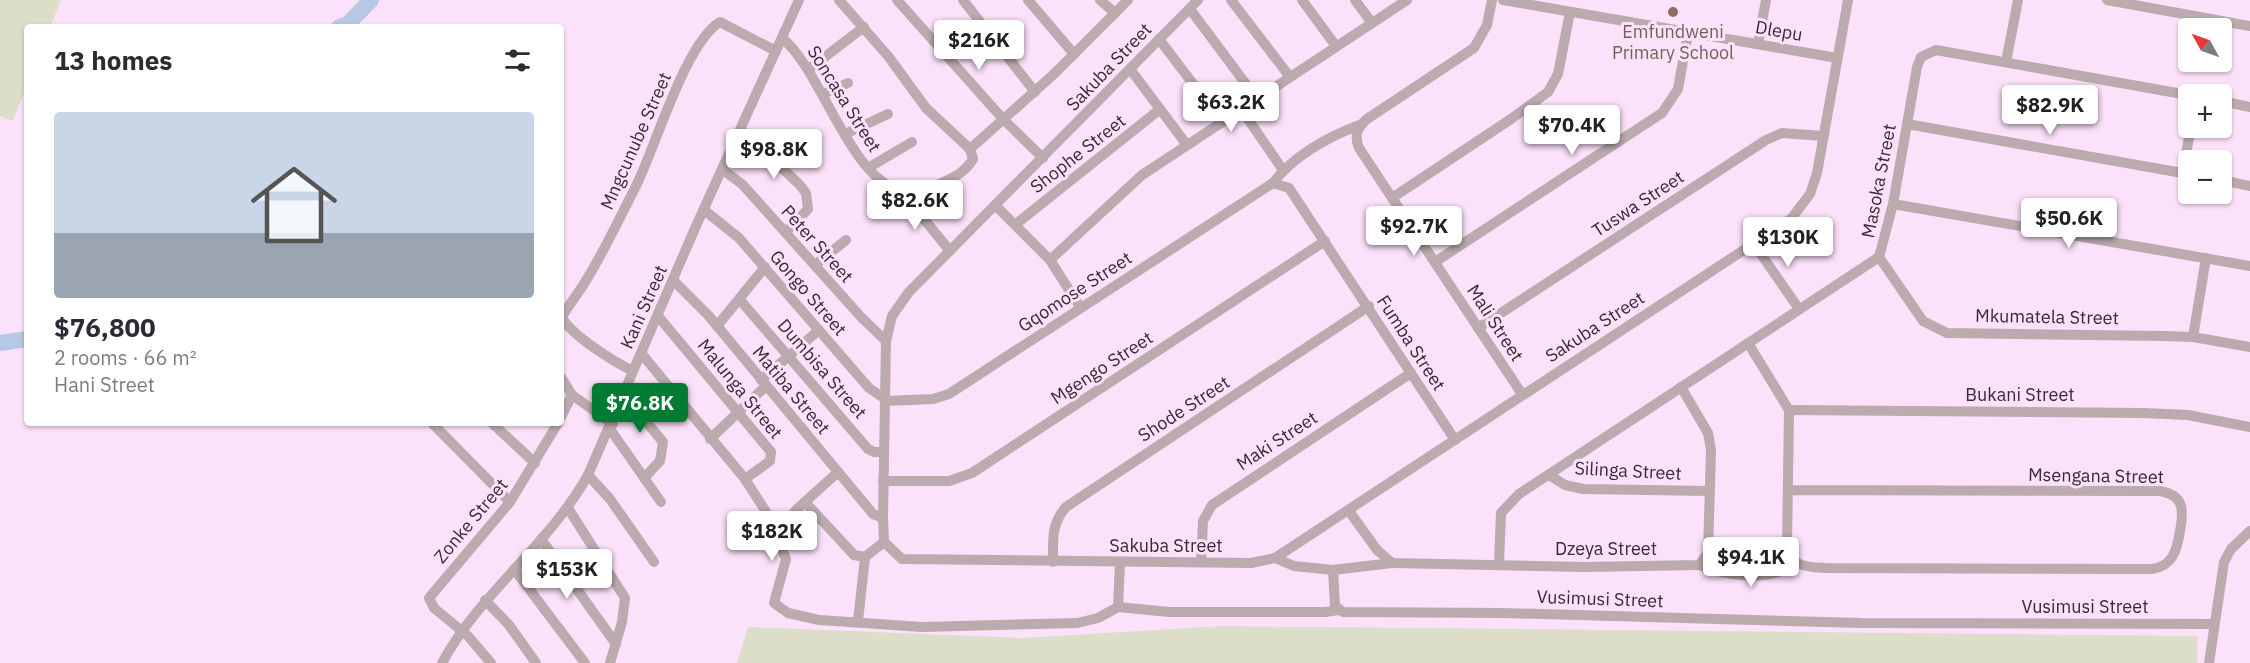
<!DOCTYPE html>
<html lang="en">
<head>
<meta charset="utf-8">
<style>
	body { margin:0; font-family:"IBM Plex Sans",sans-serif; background:#f2f2f3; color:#2b2b33; height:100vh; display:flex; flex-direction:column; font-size:22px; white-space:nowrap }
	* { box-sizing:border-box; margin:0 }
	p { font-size:20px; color:#7c7c81 }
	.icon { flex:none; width:33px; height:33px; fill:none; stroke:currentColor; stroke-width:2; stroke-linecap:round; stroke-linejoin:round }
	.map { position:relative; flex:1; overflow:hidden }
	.panel { position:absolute; left:24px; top:24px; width:540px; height:402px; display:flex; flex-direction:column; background:#fff; border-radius:6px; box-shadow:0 2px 4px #0004 }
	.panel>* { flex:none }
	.needle { width:39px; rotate:310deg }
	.buttons { position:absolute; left:2178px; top:18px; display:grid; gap:12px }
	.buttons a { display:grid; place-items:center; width:54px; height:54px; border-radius:6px; background:#fff; box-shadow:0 2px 4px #0004; font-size:30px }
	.price { position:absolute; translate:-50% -51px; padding:0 14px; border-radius:6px; background:#fff; color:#222; font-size:20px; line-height:39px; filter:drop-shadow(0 2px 3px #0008) }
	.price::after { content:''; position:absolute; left:50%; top:36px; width:18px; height:14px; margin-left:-9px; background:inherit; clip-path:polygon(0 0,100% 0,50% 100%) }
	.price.selected { background:#007b33; color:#fff }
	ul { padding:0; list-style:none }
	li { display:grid; align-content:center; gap:12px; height:318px; padding:0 30px }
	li+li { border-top:2px solid #e1e1e2 }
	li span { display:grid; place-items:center; height:186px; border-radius:6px; color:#555 }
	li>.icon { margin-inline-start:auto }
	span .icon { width:108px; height:108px; fill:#fffc; stroke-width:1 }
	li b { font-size:26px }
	h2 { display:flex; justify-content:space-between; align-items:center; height:72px; padding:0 30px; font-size:26px }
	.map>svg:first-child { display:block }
	.green { fill:#dddeca }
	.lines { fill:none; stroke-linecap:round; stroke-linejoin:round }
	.river { stroke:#b5c8e4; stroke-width:16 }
	.minor { stroke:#bbaaae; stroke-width:10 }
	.education-dot { fill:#8d6e63; stroke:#fce1fa; stroke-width:2 }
	.labels { text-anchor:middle; stroke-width:6; stroke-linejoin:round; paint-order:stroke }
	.street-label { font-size:18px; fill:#362b35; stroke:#fce1fa }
	.education-label { font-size:18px; fill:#785e54; stroke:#fce1fa }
</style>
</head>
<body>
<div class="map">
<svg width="2250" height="663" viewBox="0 0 2250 663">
	<rect width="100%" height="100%" fill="#fce1fa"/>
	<g class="green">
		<polygon points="0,0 61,0 50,27 27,27 27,85 13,121 0,116"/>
		<polygon points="1221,626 2198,636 2197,663 737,663 748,627 1023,638"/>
	</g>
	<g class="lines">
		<g class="river">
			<polyline points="339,27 348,24 371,0"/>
			<polyline points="0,343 27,339"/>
		</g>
		<g class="minor">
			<polyline points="897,0 1003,119 1043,158"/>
			<polyline points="963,0 1035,92"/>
			<polyline points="1028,0 1074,54"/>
			<polyline points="1100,0 1115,13"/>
			<polyline points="1198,0 909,292 892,316 886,341 883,518 884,542 902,559 1251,563 1275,558 1791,219 1810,194 1817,173 1848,0"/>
			<polyline points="1231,0 1290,77"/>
			<polyline points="1302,0 1336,46"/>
			<polyline points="1355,0 1372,23"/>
			<path d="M1492,0L1487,25L1474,48L1367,119C1357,128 1354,136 1359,148L1522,394"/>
			<polyline points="1503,0 1837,58"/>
			<polyline points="2107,0 2250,26"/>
			<polyline points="1190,9 1257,99"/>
			<path d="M782,38C825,73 851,189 911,193C920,193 929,188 937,185C951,179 965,173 973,159L970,149L926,108L888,56L839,0"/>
			<polyline points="1159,39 1222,122"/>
			<polyline points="1758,44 1766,0"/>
			<polyline points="2006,62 2018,0"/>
			<polyline points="809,69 864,27"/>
			<polyline points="1130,69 1187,145"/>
			<polyline points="823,94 848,83"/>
			<polyline points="2222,101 2250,107"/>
			<polyline points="1241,109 1283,170"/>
			<polyline points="1907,124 2188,174"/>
			<polyline points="742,131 799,184 806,193 808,209 786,232"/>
			<polyline points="845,134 888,114"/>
			<polyline points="970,149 1054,74 1128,0"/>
			<polyline points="868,168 912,142"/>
			<polyline points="723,170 742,184 861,317 886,341"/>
			<polyline points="2182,173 2191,128"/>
			<polyline points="2222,180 2250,186"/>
			<polyline points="1273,183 1289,188 1455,440"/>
			<path d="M1273,183C1294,155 1330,136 1362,124"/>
			<polyline points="911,193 923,218 950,251"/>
			<polyline points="1392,198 1511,119 1548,92 1558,74 1570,12"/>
			<polyline points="1893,204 2250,266"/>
			<polyline points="996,206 1050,260 1080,307"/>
			<polyline points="704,210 739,238 869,388 885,399"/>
			<polyline points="1016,224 1159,110"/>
			<polyline points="1754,244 1799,309"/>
			<polyline points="1879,257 1923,321 1947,333 2164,336 2193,337 2250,347"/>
			<polyline points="1050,260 1142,175 1407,0"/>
			<polyline points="1435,262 1662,113 1678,89 1688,33"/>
			<polyline points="815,265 846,240"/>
			<polyline points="674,281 708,315 873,514 883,518"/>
			<polyline points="740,300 868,449 874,452 883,452"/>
			<polyline points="658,316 771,452 770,461 745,479"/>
			<polyline points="717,326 765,267"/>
			<polyline points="1478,328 1766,140 1782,133 1824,136"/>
			<polyline points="2193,337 2206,258"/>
			<path d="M1748,343L1789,410L1787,547C1791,567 1808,567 1825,568L2152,569C2173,566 2177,550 2180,531C2184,510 2184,495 2160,491L1789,490"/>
			<polyline points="641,353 745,479 770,518 786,559 774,603 788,613 819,620 922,627 1077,623 1098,618 1118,607 1169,612 1326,612 1338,610"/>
			<path d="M633,371C616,363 569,334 562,317C569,304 578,294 585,282C604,252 619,219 635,188C655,149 685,43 720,22L776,51"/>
			<polyline points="561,377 572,395 613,424"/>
			<polyline points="761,380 819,330"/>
			<polyline points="624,395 663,442 660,461 644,478"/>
			<polyline points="885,401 933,399 949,394 1273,183"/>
			<polyline points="1789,410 2143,413 2188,415 2250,427"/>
			<polyline points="561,417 572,395"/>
			<polyline points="432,423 510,502"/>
			<polyline points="492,423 535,463"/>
			<polyline points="610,429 661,502"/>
			<polyline points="710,439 766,386"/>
			<polyline points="588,475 610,499 654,562"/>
			<polyline points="1549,475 1565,485 1583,489 1709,491"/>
			<polyline points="883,481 949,481 972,473 1325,241"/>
			<polyline points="805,502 854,555 865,557 884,542"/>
			<polyline points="568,508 625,598 622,622 610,663"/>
			<polyline points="1349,511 1377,550 1392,563 1584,567 1699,565 1708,553 1711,450 1708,433 1681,387"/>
			<polyline points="778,534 796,510 838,472"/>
			<polyline points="541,539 616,644"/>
			<polyline points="1275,558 1294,566 1333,570 1335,606 1343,612 1503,613 1862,623 2214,624"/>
			<path d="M1053,562C1053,540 1051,524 1066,507L1369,306"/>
			<polyline points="1201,562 1203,521 1212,505 1411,373"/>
			<polyline points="1499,564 1501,513 1519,494 1879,257 1893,204 1917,67 1921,57 1936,50 2188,95"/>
			<path d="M1699,565C1725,576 1773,583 1795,562"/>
			<polyline points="514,569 585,663"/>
			<polyline points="1333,570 1392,563"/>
			<polyline points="485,600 509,625 536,663"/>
			<polyline points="1118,607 1120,562"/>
			<polyline points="858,621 865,557"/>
			<path d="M442,663C480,593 549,545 588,475L696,226L799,0"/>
			<polyline points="491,663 468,636 434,608 429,598 510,502 558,423"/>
			<polyline points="2209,663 2224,562 2231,549 2250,531"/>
		</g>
	</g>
	<circle class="education-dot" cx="1673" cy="12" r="6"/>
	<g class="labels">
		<g class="street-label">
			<text transform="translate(1779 31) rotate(10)" y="6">Dlepu</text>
			<text transform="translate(1109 67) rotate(-46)" y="6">Sakuba Street</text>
			<text transform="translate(844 99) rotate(58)" y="6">Soncasa Street</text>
			<text transform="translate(636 141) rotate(-66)" y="6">Mngcunube Street</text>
			<text transform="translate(1078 154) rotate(-38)" y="6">Shophe Street</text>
			<text transform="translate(1879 181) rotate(-79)" y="6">Masoka Street</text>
			<text transform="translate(1638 204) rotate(-33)" y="6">Tuswa Street</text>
			<text transform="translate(817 244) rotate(48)" y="6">Peter Street</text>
			<text transform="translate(1075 292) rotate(-33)" y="6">Gqomose Street</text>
			<text transform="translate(808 293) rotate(49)" y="6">Gongo Street</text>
			<text transform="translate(644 307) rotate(-66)" y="6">Kani Street</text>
			<text transform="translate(2047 317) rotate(1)" y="6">Mkumatela Street</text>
			<text transform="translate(1495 323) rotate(57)" y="6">Mali Street</text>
			<text transform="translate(1595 327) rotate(-33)" y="6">Sakuba Street</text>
			<text transform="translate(1411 343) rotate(57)" y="6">Fumba Street</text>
			<text transform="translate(1102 368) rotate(-33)" y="6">Mgengo Street</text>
			<text transform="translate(822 369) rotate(49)" y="6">Dumbisa Street</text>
			<text transform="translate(740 389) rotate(51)" y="6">Malunga Street</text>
			<text transform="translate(791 390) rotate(50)" y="6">Matiba Street</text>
			<text x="2020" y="401">Bukani Street</text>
			<text transform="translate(1184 409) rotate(-33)" y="6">Shode Street</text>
			<text transform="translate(1277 441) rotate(-33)" y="6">Maki Street</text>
			<text transform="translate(1628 471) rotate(3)" y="6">Silinga Street</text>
			<text transform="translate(2096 476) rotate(1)" y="6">Msengana Street</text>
			<text transform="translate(471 521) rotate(-50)" y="6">Zonke Street</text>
			<text x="1166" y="552">Sakuba Street</text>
			<text x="1606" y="555">Dzeya Street</text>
			<text transform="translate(1600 599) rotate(2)" y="6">Vusimusi Street</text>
			<text x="2085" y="613">Vusimusi Street</text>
		</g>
		<g class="education-label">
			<text x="1673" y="38">Emfundweni<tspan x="1673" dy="21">Primary School</tspan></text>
		</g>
	</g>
</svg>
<div class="buttons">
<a><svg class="needle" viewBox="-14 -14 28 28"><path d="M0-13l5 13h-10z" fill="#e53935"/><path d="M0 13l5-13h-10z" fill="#7c7c81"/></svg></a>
<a>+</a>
<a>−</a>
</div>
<b class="price" style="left:979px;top:71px">$216K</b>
<b class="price" style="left:1231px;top:133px">$63.2K</b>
<b class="price" style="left:2050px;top:136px">$82.9K</b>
<b class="price" style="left:1572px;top:156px">$70.4K</b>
<b class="price" style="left:774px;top:180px">$98.8K</b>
<b class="price" style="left:915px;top:231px">$82.6K</b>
<b class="price" style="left:2069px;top:249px">$50.6K</b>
<b class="price" style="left:1414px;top:257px">$92.7K</b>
<b class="price" style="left:1788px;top:268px">$130K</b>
<b class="price selected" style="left:640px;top:434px">$76.8K</b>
<b class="price" style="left:772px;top:562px">$182K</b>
<b class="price" style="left:1751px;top:588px">$94.1K</b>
<b class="price" style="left:567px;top:600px">$153K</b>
<section class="panel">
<h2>13 homes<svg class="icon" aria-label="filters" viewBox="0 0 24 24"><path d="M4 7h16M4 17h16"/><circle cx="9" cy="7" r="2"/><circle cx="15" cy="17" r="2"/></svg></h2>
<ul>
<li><span style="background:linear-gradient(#c9d6e8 65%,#9aa5b1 0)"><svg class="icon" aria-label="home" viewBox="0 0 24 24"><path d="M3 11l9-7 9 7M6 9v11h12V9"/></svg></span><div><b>$76,800</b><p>2 rooms · 66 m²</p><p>Hani Street</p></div></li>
</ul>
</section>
</div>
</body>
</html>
